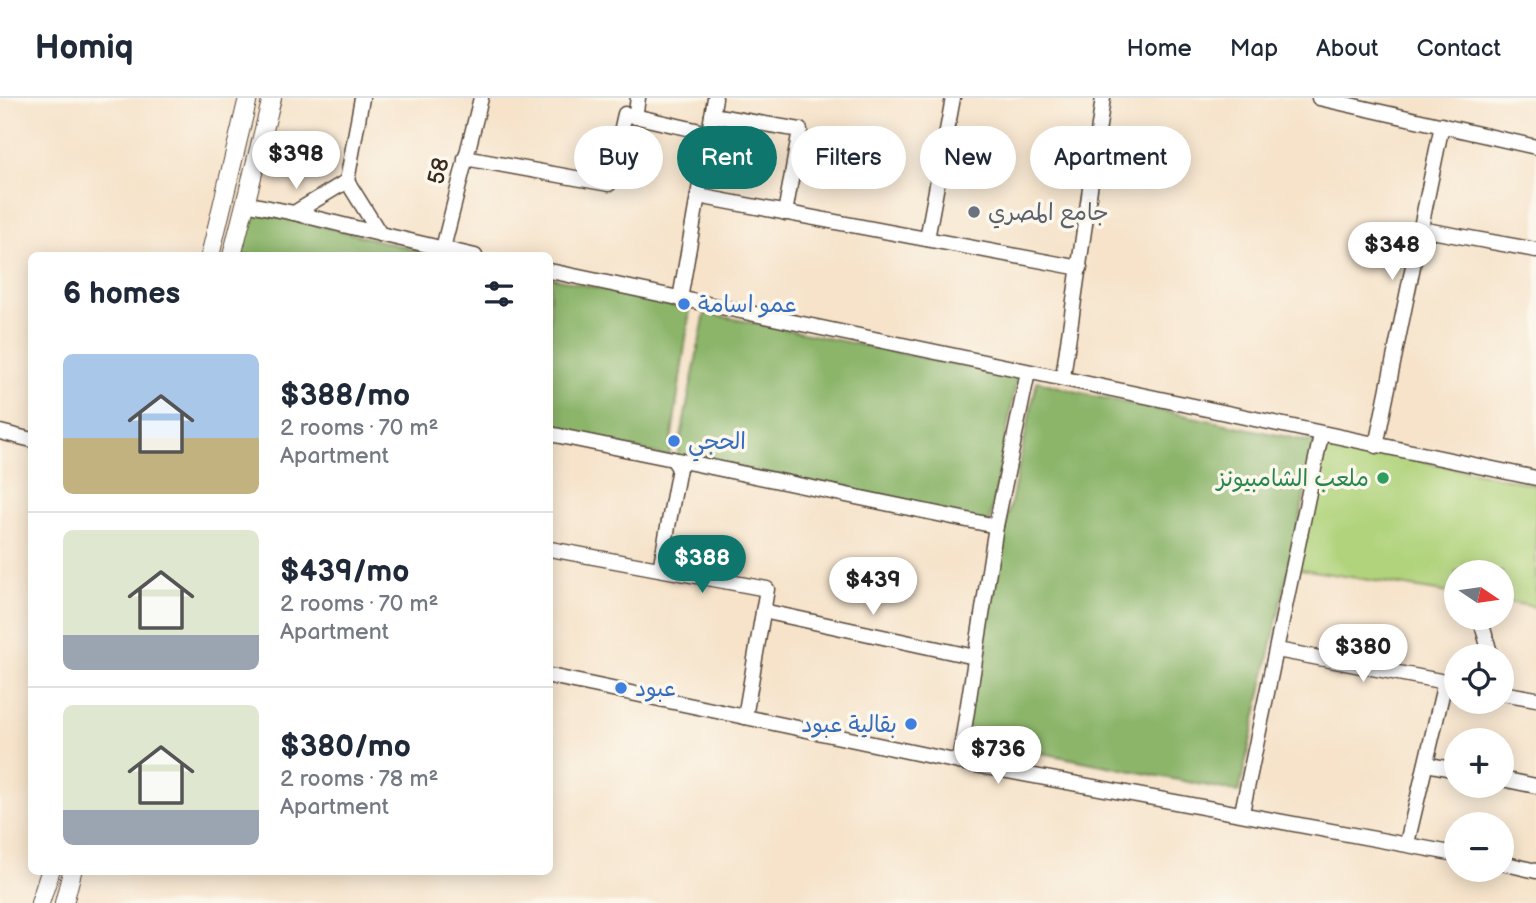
<!DOCTYPE html>
<html lang="en">
<head>
<meta charset="utf-8">
<style>
	body { margin:0; font-family:"Balsamiq Sans","Playpen Sans Arabic",sans-serif; background:#f2f2f3; color:#1f2937; height:100vh; display:flex; flex-direction:column; font-size:26px; white-space:nowrap }
	* { box-sizing:border-box; margin:0 }
	p { font-size:23px; color:#747a83 }
	.icon { flex:none; width:38px; height:38px; fill:none; stroke:currentColor; stroke-width:2; stroke-linecap:round; stroke-linejoin:round }
	.map { position:relative; flex:1; overflow:hidden }
	.sheet { position:absolute; left:28px; top:154px; width:525px; height:623px; display:flex; flex-direction:column; background:#fff; border-radius:10px; box-shadow:0 4px 18px #0003 }
	.sheet>* { flex:none }
	.banner { position:absolute; left:574px; top:28px; width:665px; height:63px; display:flex; gap:14px }
	.needle { width:46px; rotate:103deg }
	.tools { position:absolute; left:1444px; top:462px; display:grid; gap:14px }
	.tools a { display:grid; place-items:center; width:70px; height:70px; border-radius:50%; background:#fff; box-shadow:0 4px 18px #0003; font-size:35px }
	.price { position:absolute; translate:-50% -60px; padding:0 16px; border-radius:24px; background:#fff; color:#222; font-size:23px; line-height:46px; filter:drop-shadow(0 2px 4px #0008) }
	.price::after { content:''; position:absolute; left:50%; top:42px; width:21px; height:16px; margin-left:-10px; background:inherit; clip-path:polygon(0 0,100% 0,50% 100%) }
	.price.current { background:#0f766e; color:#fff }
	ul { padding:0; list-style:none }
	li { display:flex; align-items:center; gap:21px; height:175px; padding:0 35px }
	li+li { border-top:2px solid #e0e1e3 }
	li span { display:grid; place-items:center; flex:none; width:196px; height:140px; border-radius:10px; color:#555 }
	li>.icon { margin-inline-start:auto }
	span .icon { width:84px; height:84px; fill:#fffc; stroke-width:1 }
	li b { font-size:30px }
	h2 { display:flex; justify-content:space-between; align-items:center; height:84px; padding:0 35px; font-size:30px }
	.pill { padding:0 24px; border-radius:32px; background:#fff; box-shadow:0 4px 18px #0003; font-size:24px; line-height:63px }
	.pill.current { background:#0f766e; color:#fff }
	header { display:flex; align-items:center; gap:42px; box-sizing:border-box; height:98px; padding:0 35px; background:#fff; border-bottom:2px solid #e0e1e3 }
	header strong { font-size:33px }
	nav { display:flex; gap:38px; margin-inline-start:auto; font-size:24px }
	.map>svg:first-child { display:block }
	.green { fill:#b0d37b; stroke:#767e4c; stroke-width:2 }
	.forest { fill:#8cb56b; stroke:#647044; stroke-width:2 }
	.lines { fill:none; stroke-linecap:round; stroke-linejoin:round }
	.minor-casing { stroke:#574638; stroke-width:17 }
	.major-casing { stroke:#574638; stroke-width:20 }
	.minor { stroke:#fff; stroke-width:14 }
	.major { stroke:#fff; stroke-width:18 }
	.worship-dot { fill:#6b7280; stroke:#fbf7ec; stroke-width:2.5 }
	.shop-dot { fill:#3f7fe0; stroke:#fbf7ec; stroke-width:2.5 }
	.leisure-dot { fill:#2e9e5b; stroke:#fbf7ec; stroke-width:2.5 }
	.labels { text-anchor:middle; stroke-width:7; stroke-linejoin:round; paint-order:stroke }
	.street-label { font-size:23px; fill:#3b2a1e; stroke:#fbf7ec }
	.worship-label { font-size:23px; fill:#5b616d; stroke:#fbf7ec; text-anchor:start }
	.shop-label { font-size:23px; fill:#366cbe; stroke:#fbf7ec; text-anchor:start }
	.leisure-label { font-size:23px; fill:#27864d; stroke:#fbf7ec; text-anchor:end }
</style>
</head>
<body>
<header>
<strong>Homiq</strong>
<nav><a>Home</a><a>Map</a><a>About</a><a>Contact</a></nav>
</header>
<div class="map">
<svg width="1536" height="805" viewBox="0 0 1536 805">
	<rect width="100%" height="100%" fill="#fbf7ec"/>
	<filter id="ink" filterUnits="userSpaceOnUse"><feTurbulence type="fractalNoise" baseFrequency=".0143" numOctaves="2"/><feDisplacementMap in="SourceGraphic" scale="14" xChannelSelector="R" yChannelSelector="G"/><feConvolveMatrix kernelMatrix="1 2 1 2 8 2 1 2 1" color-interpolation-filters="sRGB"/></filter>
	<filter id="wash" filterUnits="userSpaceOnUse"><feTurbulence type="fractalNoise" baseFrequency=".00686" numOctaves="4" result="noise"/><feDisplacementMap in="SourceGraphic" scale="28" xChannelSelector="R" yChannelSelector="G"/><feGaussianBlur stdDeviation="1.57" result="paint"/><feColorMatrix in="noise" values="0 0 0 0 0 0 0 0 0 0 0 0 0 0 0 0 0 1.4 0 .05"/><feComposite in="paint" operator="in"/></filter>
	<g filter="url(#wash)">
		<rect width="100%" height="100%" fill="#f6e3ca"/>
		<polygon class="green" points="1325,343 1536,387 1536,509 1502,503 1502,474 1456,474 1456,496 1294,470"/>
		<g class="forest">
			<polygon points="250,110 428,155 241,158"/>
			<polygon points="550,179 690,212 669,359 550,330"/>
			<polygon points="705,215 1017,279 989,427 677,359"/>
			<polygon points="1037,283 1093,298 1316,345 1239,694 961,639"/>
		</g>
	</g>
	<g filter="url(#ink)">
		<g class="lines">
			<g class="minor-casing">
				<g id="minor">
					<polyline points="362,0 347,83 380,136 475,158"/>
					<polyline points="1319,0 1536,49"/>
					<polyline points="712,17 800,32 785,115"/>
					<polyline points="635,19 638,0"/>
					<polyline points="465,60 609,86 625,16 709,35"/>
					<polyline points="698,98 1080,170"/>
					<polyline points="245,105 294,115 347,83"/>
					<polyline points="294,115 380,136"/>
					<polyline points="1420,131 1536,152"/>
					<polyline points="927,141 953,0"/>
					<polyline points="441,158 481,0"/>
					<polyline points="550,173 1536,380"/>
					<polyline points="680,201 715,0"/>
					<polyline points="1063,279 1103,0"/>
					<polyline points="0,334 32,342"/>
					<polyline points="550,336 673,361"/>
					<polyline points="1376,348 1442,27"/>
					<polyline points="550,451 767,491 745,619"/>
					<polyline points="660,471 679,370 673,361 996,428"/>
					<polyline points="763,513 975,559"/>
					<polyline points="1480,520 1491,558"/>
					<polyline points="1277,552 1456,586"/>
					<polyline points="550,578 959,664 1456,756"/>
					<polyline points="1502,595 1536,601"/>
					<polyline points="959,664 996,428 1028,274"/>
					<polyline points="1426,666 1456,672"/>
					<polyline points="1502,681 1536,688"/>
					<polyline points="1242,714 1321,337"/>
					<polyline points="1407,745 1445,584"/>
					<polyline points="1502,765 1536,773"/>
				</g>
			</g>
			<g class="major-casing">
				<g id="major">
					<polyline points="210,158 248,0"/>
					<polyline points="232,158 272,0"/>
					<polyline points="40,805 50,774"/>
					<polyline points="64,805 72,774"/>
				</g>
			</g>
			<use href="#minor" class="minor"/>
			<use href="#major" class="major"/>
		</g>
	</g>
	<circle class="worship-dot" cx="974" cy="114" r="7"/>
	<g class="shop-dot">
		<circle cx="684" cy="206" r="7"/>
		<circle cx="674" cy="343" r="7"/>
		<circle cx="621" cy="590" r="7"/>
		<circle cx="911" cy="626" r="7"/>
	</g>
	<circle class="leisure-dot" cx="1383" cy="380" r="7"/>
	<g class="labels">
		<g class="street-label">
			<text transform="translate(438 73) rotate(-76)" y="8">58</text>
		</g>
		<g class="worship-label">
			<text x="988" y="122">جامع المصري</text>
		</g>
		<g class="shop-label">
			<text x="698" y="214">عمو اسامة</text>
			<text x="688" y="351">الحجي</text>
			<text x="635" y="598">عبود</text>
			<text x="897" y="634" text-anchor="end">بقالية عبود</text>
		</g>
		<g class="leisure-label">
			<text x="1369" y="388">ملعب الشامبيونز</text>
		</g>
	</g>
</svg>
<div class="tools">
<a><svg class="needle" viewBox="-14 -14 28 28"><path d="M0-13l5 13h-10z" fill="#e53935"/><path d="M0 13l5-13h-10z" fill="#747a83"/></svg></a>
<a><svg class="icon" aria-label="locate" viewBox="0 0 24 24"><circle cx="12" cy="12" r="6"/><path d="M12 2v4M12 18v4M2 12h4M18 12h4"/></svg></a>
<a>+</a>
<a>−</a>
</div>
<b class="price" style="left:296px;top:93px">$398</b>
<b class="price" style="left:1392px;top:184px">$348</b>
<b class="price current" style="left:702px;top:497px">$388</b>
<b class="price" style="left:873px;top:519px">$439</b>
<b class="price" style="left:1363px;top:586px">$380</b>
<b class="price" style="left:998px;top:688px">$736</b>
<div class="banner">
<a class="pill">Buy</a>
<a class="pill current">Rent</a>
<a class="pill">Filters</a>
<a class="pill">New</a>
<a class="pill">Apartment</a>
</div>
<section class="sheet">
<h2>6 homes<svg class="icon" aria-label="filters" viewBox="0 0 24 24"><path d="M4 7h16M4 17h16"/><circle cx="9" cy="7" r="2"/><circle cx="15" cy="17" r="2"/></svg></h2>
<ul>
<li><span style="background:linear-gradient(#a9c7e8 60%,#c2b280 0)"><svg class="icon" aria-label="home" viewBox="0 0 24 24"><path d="M3 11l9-7 9 7M6 9v11h12V9"/></svg></span><div><b>$388/mo</b><p>2 rooms · 70 m²</p><p>Apartment</p></div></li>
<li><span style="background:linear-gradient(#dfe7d0 75%,#9aa5b1 0)"><svg class="icon" aria-label="home" viewBox="0 0 24 24"><path d="M3 11l9-7 9 7M6 9v11h12V9"/></svg></span><div><b>$439/mo</b><p>2 rooms · 70 m²</p><p>Apartment</p></div></li>
<li><span style="background:linear-gradient(#dfe7d0 75%,#9aa5b1 0)"><svg class="icon" aria-label="home" viewBox="0 0 24 24"><path d="M3 11l9-7 9 7M6 9v11h12V9"/></svg></span><div><b>$380/mo</b><p>2 rooms · 78 m²</p><p>Apartment</p></div></li>
</ul>
</section>
</div>
</body>
</html>
